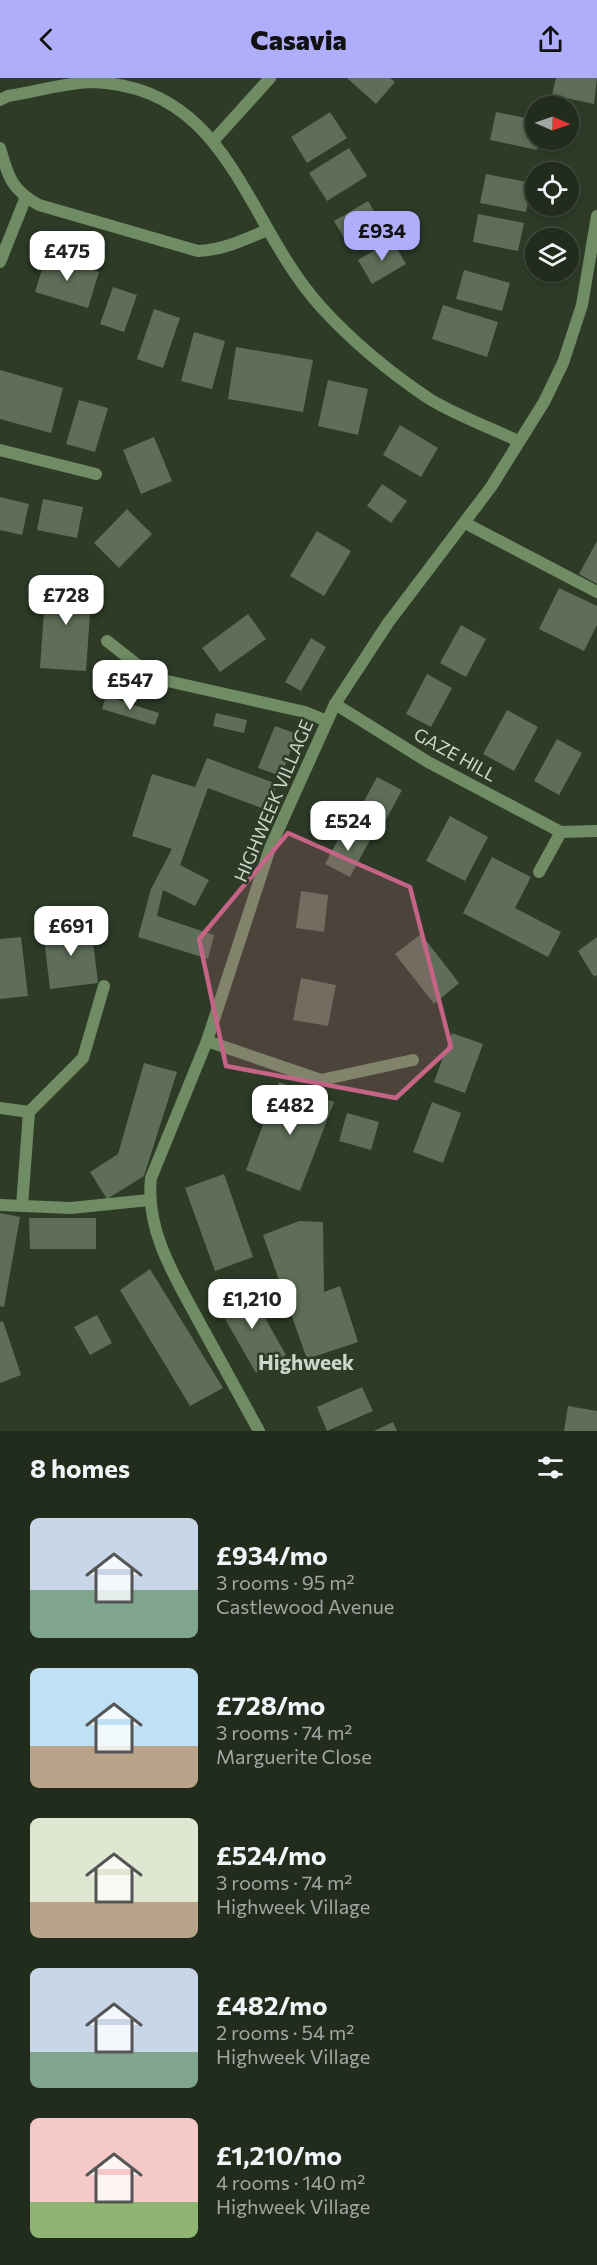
<!DOCTYPE html>
<html lang="en">
<head>
<meta charset="utf-8">
<style>
	body { margin:0; font-family:Commissioner,sans-serif; background:#2e382a; color:#f1f3f6; height:100vh; display:flex; flex-direction:column; font-size:22px; white-space:nowrap }
	* { box-sizing:border-box; margin:0 }
	p { font-size:20px; color:#a2a7a4 }
	.icon { flex:none; width:33px; height:33px; fill:none; stroke:currentColor; stroke-width:2; stroke-linecap:round; stroke-linejoin:round }
	.map { position:relative; height:1353px; overflow:hidden }
	.side { display:flex; flex-direction:column; background:#222c1d; flex:1 }
	.side>* { flex:none }
	.needle { width:39px; rotate:92deg }
	.controls { position:absolute; left:525px; top:18px; display:grid; gap:12px }
	.controls a { display:grid; place-items:center; width:54px; height:54px; border-radius:50%; background:#222c1d; box-shadow:0 3px 9px #0003,0 0 0 2px #3f483b; font-size:30px }
	.price { position:absolute; translate:-50% -51px; padding:0 14px; border-radius:12px; background:#fff; color:#222; font-size:20px; line-height:39px; filter:drop-shadow(0 2px 3px #0008) }
	.price::after { content:''; position:absolute; left:50%; top:36px; width:18px; height:14px; margin-left:-9px; background:inherit; clip-path:polygon(0 0,100% 0,50% 100%) }
	.price.active { background:#afaefa; color:#111 }
	ul { padding:0; list-style:none }
	li { display:flex; align-items:center; gap:18px; height:150px; padding:0 30px }
	li span { display:grid; place-items:center; flex:none; width:168px; height:120px; border-radius:9px; color:#555 }
	li>.icon { margin-inline-start:auto }
	span .icon { width:72px; height:72px; fill:#fffc; stroke-width:1 }
	li b { font-size:26px }
	h2 { display:flex; justify-content:space-between; align-items:center; height:72px; padding:0 30px; font-size:26px }
	header { display:flex; justify-content:space-between; align-items:center; height:78px; padding:0 30px; background:#afaefa; color:#111; font-size:27px; font-weight:800 }
	.map>svg:first-child { display:block }
	.building { fill:#5e6e58 }
	.lines { fill:none; stroke-linecap:round; stroke-linejoin:round }
	.service { stroke:#708c64; stroke-width:12 }
	.minor { stroke:#708c64; stroke-width:12 }
	.tertiary { stroke:#708c64; stroke-width:12 }
	.marked { fill:#c66487; fill-opacity:0.2; stroke:#c66487; stroke-width:4.5; stroke-linejoin:round }
	.labels { text-anchor:middle; stroke-width:5; stroke-linejoin:round; paint-order:stroke }
	.street-label { font-size:18px; fill:#cdd6ca; stroke:#2d3b27 }
	.quarter-label { font-size:21px; font-weight:bold; fill:#cdd6ca; stroke:#2d3b27 }
</style>
</head>
<body>
<header><svg class="icon" aria-label="back" viewBox="0 0 24 24"><path d="M15 5l-7 7 7 7"/></svg>Casavia<svg class="icon" aria-label="share" viewBox="0 0 24 24"><path d="M12 15V3M7 8l5-5 5 5M5 13v7h14v-7"/></svg></header>
<div class="map">
<svg width="597" height="1353" viewBox="0 0 597 1353">
	<rect width="100%" height="100%" fill="#2d3b27"/>
	<g class="building">
		<polygon points="347,0 390,0 395,4 376,26"/>
		<polygon points="556,0 597,0 594,26 552,17"/>
		<polygon points="330,34 347,60 307,85 291,59"/>
		<polygon points="496,34 536,42 536,62 539,62 537,72 490,62"/>
		<polygon points="349,70 367,98 327,123 309,95"/>
		<polygon points="486,96 532,105 526,134 480,125"/>
		<polygon points="368,123 382,147 349,168 334,143"/>
		<polygon points="478,136 524,145 518,173 473,164"/>
		<polygon points="392,162 406,186 372,206 358,182"/>
		<polygon points="46,178 99,194 88,230 35,214"/>
		<polygon points="464,192 510,205 502,233 456,221"/>
		<polygon points="113,209 137,217 124,254 100,246"/>
		<polygon points="443,227 498,244 487,279 432,261"/>
		<polygon points="154,231 180,240 163,290 137,281"/>
		<polygon points="194,254 225,263 212,311 181,303"/>
		<polygon points="236,269 313,282 303,334 228,321"/>
		<polygon points="0,292 63,310 51,355 0,341"/>
		<polygon points="328,302 368,311 358,357 318,348"/>
		<polygon points="79,322 108,330 95,374 66,366"/>
		<polygon points="400,347 438,370 421,399 383,377"/>
		<polygon points="154,359 172,403 141,416 123,372"/>
		<polygon points="382,406 407,423 391,445 367,428"/>
		<polygon points="0,419 29,426 22,457 0,452"/>
		<polygon points="43,421 83,429 77,460 37,452"/>
		<polygon points="127,431 152,456 119,490 94,465"/>
		<polygon points="317,453 351,473 324,518 290,498"/>
		<polygon points="597,463 597,506 579,496"/>
		<polygon points="46,504 92,507 86,593 40,590"/>
		<polygon points="559,510 597,528 597,547 584,573 539,551"/>
		<polygon points="248,536 266,561 220,594 202,570"/>
		<polygon points="461,547 486,561 466,599 440,585"/>
		<polygon points="311,560 326,569 301,613 285,604"/>
		<polygon points="427,596 452,610 431,649 406,636"/>
		<polygon points="106,618 159,635 155,647 102,631"/>
		<polygon points="507,632 538,649 514,693 483,676"/>
		<polygon points="216,635 247,642 244,655 213,648"/>
		<polygon points="275,648 297,656 281,698 258,690"/>
		<polygon points="557,661 582,675 559,717 534,703"/>
		<polygon points="207,680 277,706 267,732 208,710 180,787 209,802 195,828 163,812 157,838 214,857 208,881 138,859 151,811 172,771 132,758 152,696 195,709"/>
		<polygon points="377,699 402,712 382,749 357,736"/>
		<polygon points="450,738 488,759 465,803 426,783"/>
		<polygon points="345,749 370,762 350,799 325,786"/>
		<polygon points="492,779 531,799 515,830 561,854 548,879 463,835"/>
		<polygon points="301,813 328,817 324,854 296,850"/>
		<polygon points="91,846 98,905 50,911 43,852"/>
		<polygon points="421,856 459,905 434,926 395,876"/>
		<polygon points="21,859 28,918 0,921 0,861"/>
		<polygon points="597,859 597,897 594,899 578,873"/>
		<polygon points="301,900 336,907 328,948 293,942"/>
		<polygon points="452,955 483,966 465,1015 434,1004"/>
		<polygon points="144,985 177,994 144,1098 107,1121 90,1094 118,1076"/>
		<polygon points="279,1004 334,1024 300,1113 246,1092"/>
		<polygon points="432,1024 461,1035 443,1085 413,1074"/>
		<polygon points="347,1035 379,1044 371,1072 339,1063"/>
		<polygon points="224,1096 253,1179 215,1193 185,1110"/>
		<polygon points="0,1135 20,1139 4,1229 0,1228"/>
		<polygon points="29,1140 96,1140 96,1171 30,1171"/>
		<polygon points="299,1143 323,1144 324,1214 340,1208 358,1264 307,1281 263,1157"/>
		<polygon points="150,1191 223,1310 190,1328 120,1212"/>
		<polygon points="248,1210 286,1277 256,1295 217,1227"/>
		<polygon points="97,1237 112,1265 90,1277 74,1249"/>
		<polygon points="3,1243 21,1297 0,1305 0,1244"/>
		<polygon points="362,1309 373,1333 327,1353 317,1329"/>
		<polygon points="568,1328 597,1333 597,1353 564,1353"/>
		<polygon points="393,1344 397,1353 374,1353"/>
	</g>
	<g class="lines">
		<g class="service">
			<polyline points="465,445 597,514"/>
			<polyline points="107,563 154,600 305,634 327,643"/>
			<polyline points="207,963 321,1002 413,982"/>
			<polyline points="0,1030 29,1034"/>
			<polyline points="22,1128 29,1034 83,980 104,908"/>
		</g>
		<g class="minor">
			<path d="M0,22L8,18C34,14 68,4 93,4C230,9 244,144 321,229C351,262 391,295 428,320C455,337 489,349 518,363"/>
			<polyline points="214,62 270,0"/>
			<path d="M0,70C8,98 11,112 39,127L198,173C223,172 244,162 267,152"/>
			<polyline points="0,184 26,119"/>
			<polyline points="0,372 96,396"/>
			<polyline points="335,626 428,684 561,754 597,753"/>
			<polyline points="539,794 561,754"/>
		</g>
		<g class="tertiary">
			<polyline points="0,1127 71,1130 149,1122"/>
			<path d="M259,1353C240,1319 222,1285 203,1251C178,1204 145,1155 151,1100L207,963L270,770L335,626L388,545L491,409L544,324L563,285L582,227L597,138"/>
		</g>
	</g>
	<path class="marked" d="M288,755L410,809L451,969L396,1020L226,988L199,861Z"/>
	<g class="labels">
		<g class="street-label">
			<text transform="translate(455 677) rotate(29)" y="6">GAZE HILL</text>
			<text transform="translate(274 723) rotate(-67)" y="6">HIGHWEEK VILLAGE</text>
		</g>
		<g class="quarter-label">
			<text x="306" y="1292">Highweek</text>
		</g>
	</g>
</svg>
<div class="controls">
<a><svg class="needle" viewBox="-14 -14 28 28"><path d="M0-13l5 13h-10z" fill="#e53935"/><path d="M0 13l5-13h-10z" fill="#a2a7a4"/></svg></a>
<a><svg class="icon" aria-label="locate" viewBox="0 0 24 24"><circle cx="12" cy="12" r="6"/><path d="M12 2v4M12 18v4M2 12h4M18 12h4"/></svg></a>
<a><svg class="icon" aria-label="layers" viewBox="0 0 24 24"><path d="M12 4l9 5-9 5-9-5zM3 14l9 5 9-5"/></svg></a>
</div>
<b class="price active" style="left:382px;top:184px">£934</b>
<b class="price" style="left:67px;top:204px">£475</b>
<b class="price" style="left:66px;top:548px">£728</b>
<b class="price" style="left:130px;top:633px">£547</b>
<b class="price" style="left:348px;top:774px">£524</b>
<b class="price" style="left:71px;top:879px">£691</b>
<b class="price" style="left:290px;top:1058px">£482</b>
<b class="price" style="left:252px;top:1252px">£1,210</b>
</div>
<section class="side">
<h2>8 homes<svg class="icon" aria-label="filters" viewBox="0 0 24 24"><path d="M4 7h16M4 17h16"/><circle cx="9" cy="7" r="2"/><circle cx="15" cy="17" r="2"/></svg></h2>
<ul>
<li><span style="background:linear-gradient(#c9d6e8 60%,#7fa58c 0)"><svg class="icon" aria-label="home" viewBox="0 0 24 24"><path d="M3 11l9-7 9 7M6 9v11h12V9"/></svg></span><div><b>£934/mo</b><p>3 rooms · 95 m²</p><p>Castlewood Avenue</p></div></li>
<li><span style="background:linear-gradient(#bfe0f5 65%,#b9a48a 0)"><svg class="icon" aria-label="home" viewBox="0 0 24 24"><path d="M3 11l9-7 9 7M6 9v11h12V9"/></svg></span><div><b>£728/mo</b><p>3 rooms · 74 m²</p><p>Marguerite Close</p></div></li>
<li><span style="background:linear-gradient(#dfe7d0 70%,#b9a48a 0)"><svg class="icon" aria-label="home" viewBox="0 0 24 24"><path d="M3 11l9-7 9 7M6 9v11h12V9"/></svg></span><div><b>£524/mo</b><p>3 rooms · 74 m²</p><p>Highweek Village</p></div></li>
<li><span style="background:linear-gradient(#c9d6e8 70%,#7fa58c 0)"><svg class="icon" aria-label="home" viewBox="0 0 24 24"><path d="M3 11l9-7 9 7M6 9v11h12V9"/></svg></span><div><b>£482/mo</b><p>2 rooms · 54 m²</p><p>Highweek Village</p></div></li>
<li><span style="background:linear-gradient(#f6c9c9 70%,#8fb573 0)"><svg class="icon" aria-label="home" viewBox="0 0 24 24"><path d="M3 11l9-7 9 7M6 9v11h12V9"/></svg></span><div><b>£1,210/mo</b><p>4 rooms · 140 m²</p><p>Highweek Village</p></div></li>
</ul>
</section>
</body>
</html>
